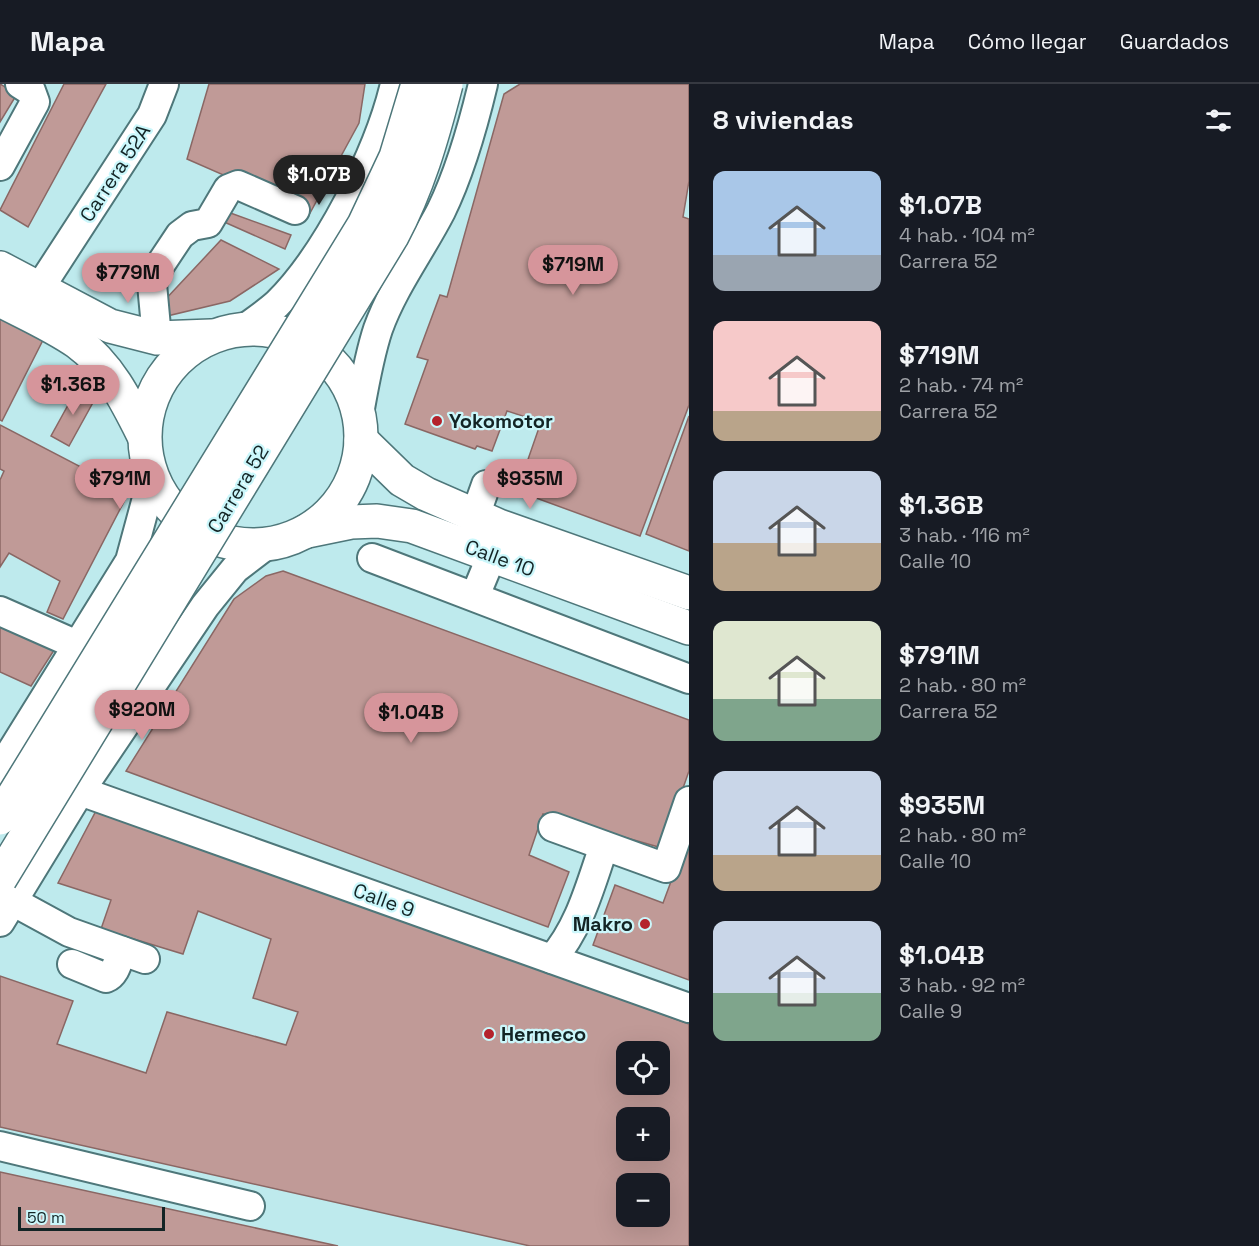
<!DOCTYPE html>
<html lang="es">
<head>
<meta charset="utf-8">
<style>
	body { margin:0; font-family:"Space Grotesk",sans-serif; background:#20242c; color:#f1f3f6; height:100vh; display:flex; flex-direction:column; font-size:22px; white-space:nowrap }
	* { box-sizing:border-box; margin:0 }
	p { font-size:20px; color:#9ea1a6 }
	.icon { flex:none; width:33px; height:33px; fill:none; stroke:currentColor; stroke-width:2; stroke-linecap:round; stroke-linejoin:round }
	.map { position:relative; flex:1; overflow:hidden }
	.drawer { display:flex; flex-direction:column; background:#171b24; width:570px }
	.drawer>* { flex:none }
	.buttons { position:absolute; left:616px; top:957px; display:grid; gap:12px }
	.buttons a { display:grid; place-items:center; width:54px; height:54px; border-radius:12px; background:#171b24; box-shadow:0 6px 24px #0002; font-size:30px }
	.scale { position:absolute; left:18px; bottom:15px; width:147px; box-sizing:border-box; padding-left:6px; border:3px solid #132425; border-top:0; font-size:16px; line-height:21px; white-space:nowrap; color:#132425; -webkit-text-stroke:4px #cbf7fb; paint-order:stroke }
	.price { position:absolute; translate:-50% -51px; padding:0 14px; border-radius:21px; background:#d6959b; color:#111; font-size:20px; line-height:39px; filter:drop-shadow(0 2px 3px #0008) }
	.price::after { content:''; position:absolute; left:50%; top:36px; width:18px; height:14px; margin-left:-9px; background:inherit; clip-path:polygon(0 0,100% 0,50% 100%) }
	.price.current { background:#222; color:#fff }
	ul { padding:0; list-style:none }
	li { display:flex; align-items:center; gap:18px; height:150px; padding:0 24px }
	li span { display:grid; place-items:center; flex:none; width:168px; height:120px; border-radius:12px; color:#555 }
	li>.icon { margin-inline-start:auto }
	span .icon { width:72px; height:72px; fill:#fffc; stroke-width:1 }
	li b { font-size:26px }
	h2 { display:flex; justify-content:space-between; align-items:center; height:72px; padding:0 24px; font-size:26px }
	header { display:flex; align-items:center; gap:36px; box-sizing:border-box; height:84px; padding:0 30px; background:#171b24; border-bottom:2px solid #363941 }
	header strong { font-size:28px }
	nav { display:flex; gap:33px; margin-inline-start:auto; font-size:21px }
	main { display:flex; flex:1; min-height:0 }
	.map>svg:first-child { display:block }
	.building { fill:#c09a97; stroke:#8a6764; stroke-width:1.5; fill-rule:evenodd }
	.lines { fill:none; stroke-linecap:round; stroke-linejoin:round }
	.minor-casing { stroke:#4e777a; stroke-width:32 }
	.major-casing { stroke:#4e777a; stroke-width:36 }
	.minor { stroke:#fff; stroke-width:28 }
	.major { stroke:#fff; stroke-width:33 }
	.major-bridge-casing { stroke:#4e777a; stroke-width:36; stroke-linecap:butt }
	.major-bridge { stroke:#fff; stroke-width:33 }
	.poi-dot { fill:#b4232c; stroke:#cbf7fb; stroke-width:2 }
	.labels { text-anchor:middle; stroke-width:4.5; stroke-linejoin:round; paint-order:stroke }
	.street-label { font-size:20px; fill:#132425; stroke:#cbf7fb }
	.poi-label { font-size:20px; font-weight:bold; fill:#132425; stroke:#cbf7fb; text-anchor:start }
</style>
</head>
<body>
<header>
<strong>Mapa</strong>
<nav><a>Mapa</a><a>Cómo llegar</a><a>Guardados</a></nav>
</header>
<main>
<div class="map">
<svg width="689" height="1162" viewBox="0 0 689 1162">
	<rect width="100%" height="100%" fill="#beeaed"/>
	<g class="building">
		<polygon points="0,0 17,10 0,38"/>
		<polygon points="64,0 106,0 28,143 0,126"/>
		<polygon points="209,0 365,0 359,39 310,129 187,75"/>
		<polygon points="520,0 689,0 689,97 683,133 689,135 689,321 640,452 517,407 541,338 507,327 492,367 477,362 475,365 405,340 428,276 417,273 440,211 447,213 504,10"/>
		<polygon points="225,127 291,151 285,165 222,137"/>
		<polygon points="221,156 279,185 230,217 167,232 163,218"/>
		<polygon points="0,234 43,256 2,337 0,336"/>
		<polygon points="78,303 96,313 69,362 51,352"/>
		<polygon points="689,332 689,467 646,450"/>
		<polygon points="0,341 129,408 63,535 47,528 60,497 9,469 0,483 0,396 4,387 0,385"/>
		<polygon points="283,487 689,636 689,687 662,764 543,730 529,771 569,788 548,843 126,687 234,515 266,492"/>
		<polygon points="0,535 58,560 31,602 0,588"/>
		<path d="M97,725L689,940V1162H530L0,1043V892L73,917L57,960L146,989L167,928L286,961L298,928L253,914L271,855L198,827L183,870L101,845L111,816L58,799ZM627,968H660V1000H627ZM627,1034H660V1066H627ZM627,1100H660V1132H627Z"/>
		<polygon points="689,749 689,896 593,861 615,801 663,819"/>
		<polygon points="0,1088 338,1162 0,1162"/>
	</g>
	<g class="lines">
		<g class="minor-casing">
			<g id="minor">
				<polyline points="0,82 35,18 31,7 20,0"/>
				<polyline points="39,205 152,31 164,0"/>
				<path d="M244,245C255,237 267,229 277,220C327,171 379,68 395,0"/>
				<polyline points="157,254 152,200 160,181 180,151 192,142 208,139 228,105 238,101 295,126"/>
				<path d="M359,330C364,302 369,272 378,245C393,203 421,166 441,127C460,88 473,42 483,0"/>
				<polyline points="475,432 486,401"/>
				<polyline points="372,474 689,595"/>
				<polyline points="475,512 492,471"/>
				<polyline points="0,527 77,561"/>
				<polyline points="0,686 130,477 147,414 148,381"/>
				<polyline points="80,707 689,924"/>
				<polyline points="553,743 666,784 689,717"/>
				<polyline points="14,818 69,848 145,875"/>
				<polyline points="0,838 80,707 205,522 235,485 269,459"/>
				<path d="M552,875C580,843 590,802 604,762"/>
				<path d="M72,880L106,894C116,890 118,876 122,867"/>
				<polyline points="0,1062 250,1122"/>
			</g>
		</g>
		<g class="major-casing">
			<g id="major">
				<polyline points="0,184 110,242 157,254 211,252"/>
				<path d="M0,216C25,229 54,242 77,258C109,281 127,318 144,352"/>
				<circle cx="253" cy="353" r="108"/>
				<polyline points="361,356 402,396 426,410 499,442 689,509"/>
				<polyline points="307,447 351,438 377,437 412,442 689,544"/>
			</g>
		</g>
		<use href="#minor" class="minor"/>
		<use href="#major" class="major"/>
		<g class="major-bridge-casing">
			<g id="major-bridge">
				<polyline points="0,734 364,141 396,73 418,0"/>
				<path d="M0,795L392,152C418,103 432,54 446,0"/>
			</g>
		</g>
		<use href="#major-bridge" class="major-bridge"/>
	</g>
	<g class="poi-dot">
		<circle cx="437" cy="337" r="6"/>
		<circle cx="645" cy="840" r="6"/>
		<circle cx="489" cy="950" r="6"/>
	</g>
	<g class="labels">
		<g class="street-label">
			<text transform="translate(115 89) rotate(-57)" y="7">Carrera 52A</text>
			<text transform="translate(238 405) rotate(-59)" y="7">Carrera 52</text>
			<text transform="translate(500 474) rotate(20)" y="7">Calle 10</text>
			<text transform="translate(384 816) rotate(20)" y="7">Calle 9</text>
		</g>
		<g class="poi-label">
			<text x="449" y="344">Yokomotor</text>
			<text x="633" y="847" text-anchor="end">Makro</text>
			<text x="501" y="957">Hermeco</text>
		</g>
	</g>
</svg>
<div class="buttons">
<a><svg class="icon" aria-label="locate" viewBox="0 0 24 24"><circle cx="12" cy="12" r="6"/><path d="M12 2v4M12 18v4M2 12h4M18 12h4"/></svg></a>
<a>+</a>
<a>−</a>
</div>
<div class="scale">50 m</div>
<b class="price current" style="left:319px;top:122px">$1.07B</b>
<b class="price" style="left:573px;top:212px">$719M</b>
<b class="price" style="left:128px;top:220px">$779M</b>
<b class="price" style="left:73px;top:332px">$1.36B</b>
<b class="price" style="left:120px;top:426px">$791M</b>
<b class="price" style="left:530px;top:426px">$935M</b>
<b class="price" style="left:142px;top:657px">$920M</b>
<b class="price" style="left:411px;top:660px">$1.04B</b>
</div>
<section class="drawer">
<h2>8 viviendas<svg class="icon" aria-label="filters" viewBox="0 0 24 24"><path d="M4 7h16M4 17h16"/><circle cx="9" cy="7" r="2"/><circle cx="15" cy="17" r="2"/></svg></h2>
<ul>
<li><span style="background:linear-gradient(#a9c7e8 70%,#9aa5b1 0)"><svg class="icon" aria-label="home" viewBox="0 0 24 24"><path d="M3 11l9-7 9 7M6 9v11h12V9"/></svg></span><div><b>$1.07B</b><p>4 hab. · 104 m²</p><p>Carrera 52</p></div></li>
<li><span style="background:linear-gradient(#f6c9c9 75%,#b9a48a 0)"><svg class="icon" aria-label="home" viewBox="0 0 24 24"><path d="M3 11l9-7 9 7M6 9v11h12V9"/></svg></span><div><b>$719M</b><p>2 hab. · 74 m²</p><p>Carrera 52</p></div></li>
<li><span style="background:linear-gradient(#c9d6e8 60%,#b9a48a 0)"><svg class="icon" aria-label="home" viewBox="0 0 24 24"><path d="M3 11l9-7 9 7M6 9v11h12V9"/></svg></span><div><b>$1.36B</b><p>3 hab. · 116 m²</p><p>Calle 10</p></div></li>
<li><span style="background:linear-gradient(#dfe7d0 65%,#7fa58c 0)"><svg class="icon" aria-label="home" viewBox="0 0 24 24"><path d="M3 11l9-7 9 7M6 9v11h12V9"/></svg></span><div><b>$791M</b><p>2 hab. · 80 m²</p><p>Carrera 52</p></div></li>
<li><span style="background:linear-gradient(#c9d6e8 70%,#b9a48a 0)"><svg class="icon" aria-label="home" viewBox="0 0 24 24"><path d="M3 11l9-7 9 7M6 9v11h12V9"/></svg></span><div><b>$935M</b><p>2 hab. · 80 m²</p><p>Calle 10</p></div></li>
<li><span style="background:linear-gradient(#c9d6e8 60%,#7fa58c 0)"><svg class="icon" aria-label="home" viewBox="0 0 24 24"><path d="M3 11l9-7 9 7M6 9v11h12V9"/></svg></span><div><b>$1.04B</b><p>3 hab. · 92 m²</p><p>Calle 9</p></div></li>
</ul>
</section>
</main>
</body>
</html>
